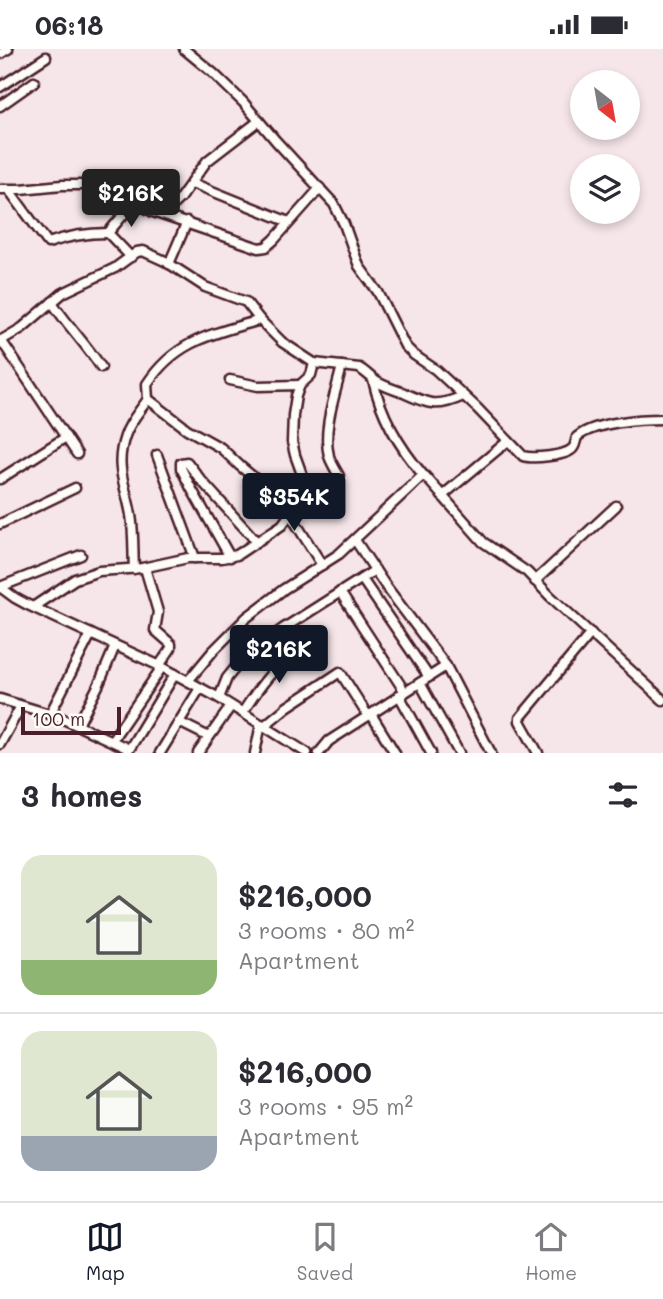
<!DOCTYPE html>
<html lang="en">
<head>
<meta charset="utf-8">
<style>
	body { margin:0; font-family:Mali,sans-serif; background:#f2f2f3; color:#2b2b33; height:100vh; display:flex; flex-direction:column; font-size:26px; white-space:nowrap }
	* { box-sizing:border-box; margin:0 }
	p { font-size:23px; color:#7c7c81 }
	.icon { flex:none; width:38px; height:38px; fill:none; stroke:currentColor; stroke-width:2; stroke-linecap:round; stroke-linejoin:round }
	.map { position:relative; height:704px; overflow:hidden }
	.side { display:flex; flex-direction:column; background:#fff; flex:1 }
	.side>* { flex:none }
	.needle { width:46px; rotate:149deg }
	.tools { position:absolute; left:570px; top:21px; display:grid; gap:14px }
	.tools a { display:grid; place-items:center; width:70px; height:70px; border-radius:50%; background:#fff; box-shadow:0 4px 10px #0003; font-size:35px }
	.scale { position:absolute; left:21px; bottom:18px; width:100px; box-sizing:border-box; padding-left:7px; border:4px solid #4a1f2b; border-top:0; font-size:19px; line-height:24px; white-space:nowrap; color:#4a1f2b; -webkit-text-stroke:5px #fdfcf7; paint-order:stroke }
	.price { position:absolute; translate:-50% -60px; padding:0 16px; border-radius:7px; background:#111827; color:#fff; font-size:23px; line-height:46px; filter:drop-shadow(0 2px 4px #0008) }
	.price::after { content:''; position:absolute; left:50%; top:42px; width:21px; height:16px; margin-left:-10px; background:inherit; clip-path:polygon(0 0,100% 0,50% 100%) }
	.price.on { background:#222; color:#fff }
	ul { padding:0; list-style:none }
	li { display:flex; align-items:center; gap:21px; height:175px; padding:0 21px }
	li+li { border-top:2px solid #e1e1e2 }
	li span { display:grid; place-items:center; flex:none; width:196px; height:140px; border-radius:21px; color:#555 }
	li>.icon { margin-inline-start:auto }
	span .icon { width:84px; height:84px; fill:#fffc; stroke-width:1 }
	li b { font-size:30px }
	h2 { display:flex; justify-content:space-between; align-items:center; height:84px; padding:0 21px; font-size:30px }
	.status { display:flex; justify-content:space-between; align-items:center; height:49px; padding:0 35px; background:#fff; direction:ltr }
	.status svg { height:19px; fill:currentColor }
	.tab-bar { display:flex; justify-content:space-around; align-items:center; height:98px; border-top:2px solid #e1e1e2; background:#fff; font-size:19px; color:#7c7c81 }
	.tab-bar a { display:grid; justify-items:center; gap:4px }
	.tab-bar .on { color:#111827 }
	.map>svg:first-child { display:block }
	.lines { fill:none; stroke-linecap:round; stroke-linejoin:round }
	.minor-casing { stroke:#4a1f2b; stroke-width:13 }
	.minor { stroke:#fdfcf7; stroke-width:8 }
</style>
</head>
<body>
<div class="status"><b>06:18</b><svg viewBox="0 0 49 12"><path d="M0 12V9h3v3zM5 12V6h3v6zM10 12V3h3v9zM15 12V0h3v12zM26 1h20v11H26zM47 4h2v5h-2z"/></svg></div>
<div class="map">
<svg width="663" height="704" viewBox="0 0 663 704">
	<rect width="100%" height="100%" fill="#f6e6e9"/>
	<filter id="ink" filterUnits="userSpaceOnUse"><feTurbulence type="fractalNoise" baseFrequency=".0143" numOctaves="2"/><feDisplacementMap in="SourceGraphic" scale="14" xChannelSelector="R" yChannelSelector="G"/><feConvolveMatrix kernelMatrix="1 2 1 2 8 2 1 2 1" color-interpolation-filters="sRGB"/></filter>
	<g filter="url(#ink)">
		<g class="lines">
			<g class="minor-casing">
				<g id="minor">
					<path d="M184,0L213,24L243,53L276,92L334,155L344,175L359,217L378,243L405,297L414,306L436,321L477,359L523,407C532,410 567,407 573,399C575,398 576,390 577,388C595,373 640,370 663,370"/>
					<polyline points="0,5 8,0"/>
					<polyline points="0,38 46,8"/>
					<polyline points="0,57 34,33"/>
					<polyline points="192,134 289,173"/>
					<polyline points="0,140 21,140 62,136 92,136 122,146 153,163 259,199 266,198 274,191 320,139"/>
					<path d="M9,141L48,194C68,187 86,184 108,184"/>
					<polyline points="163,165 180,149 207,112 259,72"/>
					<polyline points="131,208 108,184 135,152"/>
					<polyline points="169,215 187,173"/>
					<path d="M52,253C67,276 86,295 101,318"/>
					<polyline points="1,291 77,405"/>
					<path d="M0,292L22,279L63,244L115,219L137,203L143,202L165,212L205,238L246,253L260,271L282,293L314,314L359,319C366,323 371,329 377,333C386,338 395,341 404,344C428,355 437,359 463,347"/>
					<polyline points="230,331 258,337 300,336"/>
					<path d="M373,331C381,367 400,399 424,427"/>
					<polyline points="148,350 187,380 221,399 240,417 293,461"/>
					<polyline points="157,406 195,509"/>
					<path d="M339,427C336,421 331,414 329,407C322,380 336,343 342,317"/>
					<polyline points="0,430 66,388"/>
					<polyline points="442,447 508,392"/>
					<polyline points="290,465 322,516"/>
					<polyline points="0,475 75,439"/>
					<polyline points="355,491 385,536 446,617 491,704"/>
					<polyline points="230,508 191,439 181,419 181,414 187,413 200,430 257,493"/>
					<polyline points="145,519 158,563 155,581 171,595 171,599 159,617"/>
					<path d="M134,520C133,502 134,484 131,466C126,436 114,419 125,387C130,372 140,362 148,350L147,335C176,291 213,285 260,271"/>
					<polyline points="362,530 429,628"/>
					<polyline points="535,532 616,457"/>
					<polyline points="0,538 15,549 26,555 162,618 219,649 307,704"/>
					<polyline points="0,538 81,506"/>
					<polyline points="340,543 405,643"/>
					<polyline points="33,558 75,530 99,522 142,519 188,509 222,509 237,506 282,476 293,461 303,442 304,431 295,406 292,393 293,366 296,347 300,336 311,326 314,314"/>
					<polyline points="188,632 213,602 246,569 284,540 339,505 420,429 425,427 483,493 527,523 550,547 663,651"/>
					<polyline points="420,634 459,704"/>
					<polyline points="399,646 431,704"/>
					<polyline points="219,649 227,629 244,608 284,579 375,521"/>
					<polyline points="0,650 59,668 129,700"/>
					<path d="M243,663C261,635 275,617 302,597"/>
					<polyline points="50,665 91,585"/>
					<polyline points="371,665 395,704"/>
					<polyline points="179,673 209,688"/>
					<polyline points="78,676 99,635 115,597"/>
					<polyline points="264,677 287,658 340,623 368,667"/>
					<polyline points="112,691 162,618"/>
					<polyline points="0,695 21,657"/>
					<polyline points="127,704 175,625"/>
					<polyline points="160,704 200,639"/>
					<polyline points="198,704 231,657"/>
					<polyline points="255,704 261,675"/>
					<polyline points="319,704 329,692 446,617"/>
					<polyline points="538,704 520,672 520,669 591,584"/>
				</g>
			</g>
			<use href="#minor" class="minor"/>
		</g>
	</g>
</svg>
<div class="tools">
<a><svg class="needle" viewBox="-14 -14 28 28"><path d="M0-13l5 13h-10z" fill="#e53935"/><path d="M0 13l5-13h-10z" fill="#7c7c81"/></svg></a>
<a><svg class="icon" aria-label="layers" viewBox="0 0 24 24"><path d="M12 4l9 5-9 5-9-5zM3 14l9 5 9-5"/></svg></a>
</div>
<div class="scale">100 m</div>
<b class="price on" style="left:131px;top:180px">$216K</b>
<b class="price" style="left:294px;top:484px">$354K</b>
<b class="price" style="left:279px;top:636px">$216K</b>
</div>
<section class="side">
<h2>3 homes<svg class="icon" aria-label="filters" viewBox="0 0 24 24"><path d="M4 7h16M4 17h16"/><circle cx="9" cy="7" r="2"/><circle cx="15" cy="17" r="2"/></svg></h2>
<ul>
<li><span style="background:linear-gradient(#dfe7d0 75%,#8fb573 0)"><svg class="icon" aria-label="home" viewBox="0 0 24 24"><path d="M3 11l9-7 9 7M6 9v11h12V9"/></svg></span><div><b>$216,000</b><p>3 rooms · 80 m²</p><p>Apartment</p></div></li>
<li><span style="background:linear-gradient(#dfe7d0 75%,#9aa5b1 0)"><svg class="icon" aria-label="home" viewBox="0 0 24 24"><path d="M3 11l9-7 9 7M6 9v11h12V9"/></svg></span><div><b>$216,000</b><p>3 rooms · 95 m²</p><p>Apartment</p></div></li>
</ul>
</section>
<nav class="tab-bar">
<a class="on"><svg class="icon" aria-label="map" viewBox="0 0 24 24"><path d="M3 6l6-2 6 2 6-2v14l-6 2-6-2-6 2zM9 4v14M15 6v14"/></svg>Map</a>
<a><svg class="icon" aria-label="saved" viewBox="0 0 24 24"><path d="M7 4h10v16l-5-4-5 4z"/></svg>Saved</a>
<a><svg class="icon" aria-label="home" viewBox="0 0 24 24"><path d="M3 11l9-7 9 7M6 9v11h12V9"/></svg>Home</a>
</nav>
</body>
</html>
